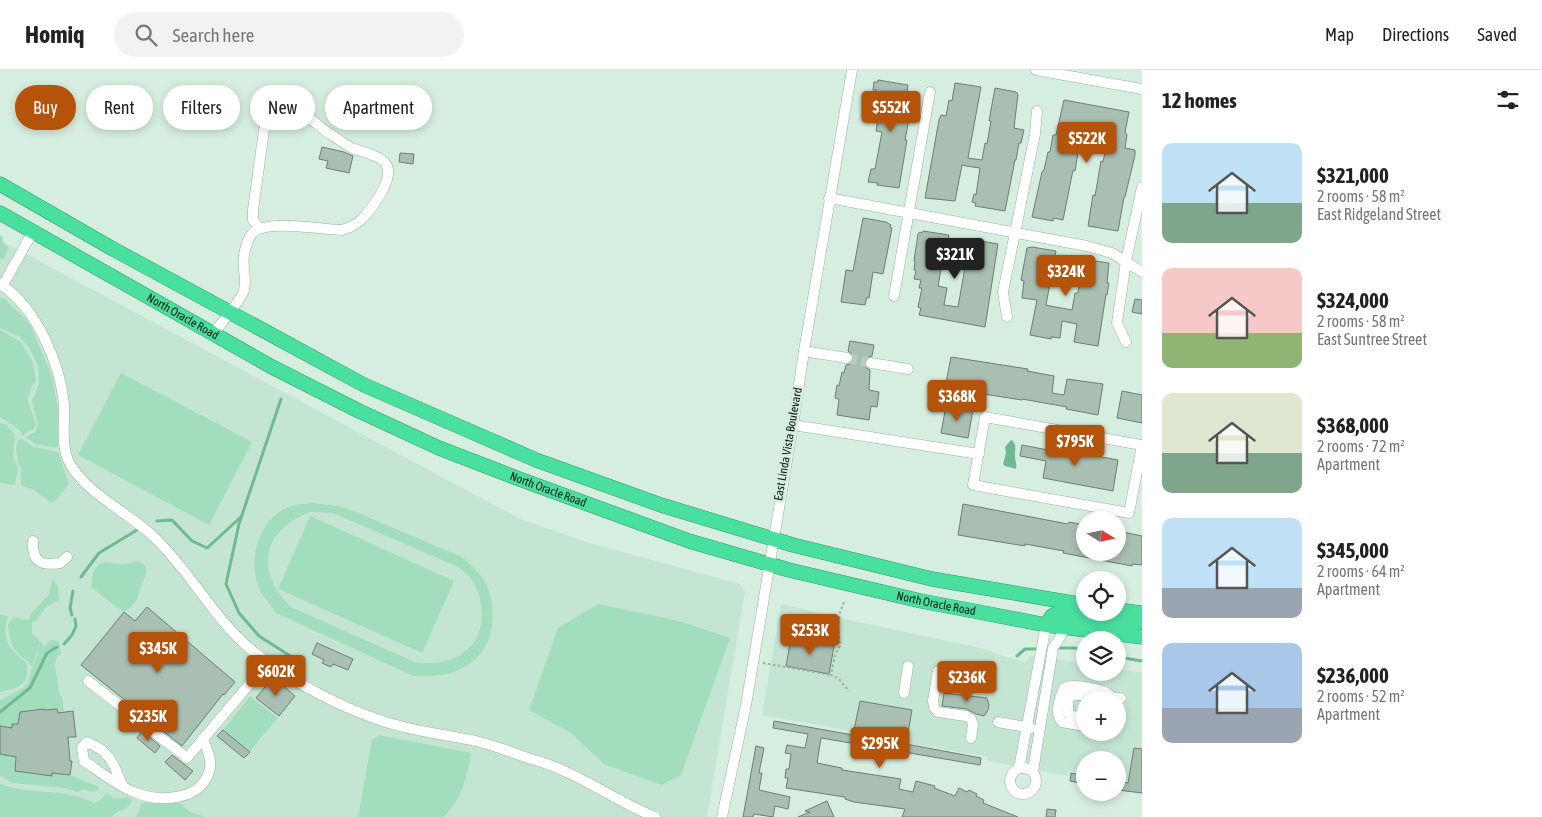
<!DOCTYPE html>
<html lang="en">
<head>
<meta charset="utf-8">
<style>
	body { margin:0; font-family:"Asap Condensed",sans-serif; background:#f2f2f2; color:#222; height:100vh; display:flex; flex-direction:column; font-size:19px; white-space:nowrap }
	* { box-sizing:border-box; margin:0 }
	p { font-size:16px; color:#767676 }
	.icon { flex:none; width:28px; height:28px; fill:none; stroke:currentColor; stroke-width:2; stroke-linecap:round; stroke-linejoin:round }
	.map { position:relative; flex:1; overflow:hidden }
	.sheet { display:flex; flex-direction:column; background:#fff; width:400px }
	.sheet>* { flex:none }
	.top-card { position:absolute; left:15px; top:15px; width:475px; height:45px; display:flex; gap:10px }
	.needle { width:32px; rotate:100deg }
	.controls { position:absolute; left:1076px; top:441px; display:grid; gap:10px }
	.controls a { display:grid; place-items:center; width:50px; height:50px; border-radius:50%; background:#fff; box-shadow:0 2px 8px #0003; font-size:25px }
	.price { position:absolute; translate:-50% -42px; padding:0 11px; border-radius:5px; background:#b45309; color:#fff; font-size:16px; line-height:32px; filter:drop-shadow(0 1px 2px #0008) }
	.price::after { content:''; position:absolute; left:50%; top:30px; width:15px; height:11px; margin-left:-8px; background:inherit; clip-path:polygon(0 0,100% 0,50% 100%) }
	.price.on { background:#222; color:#fff }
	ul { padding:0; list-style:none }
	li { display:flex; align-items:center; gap:15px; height:125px; padding:0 20px }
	li span { display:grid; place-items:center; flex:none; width:140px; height:100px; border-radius:10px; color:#555 }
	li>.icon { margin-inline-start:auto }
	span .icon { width:60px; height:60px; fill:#fffc; stroke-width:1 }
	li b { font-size:21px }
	h2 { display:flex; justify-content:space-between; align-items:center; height:60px; padding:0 20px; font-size:21px }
	.pill { padding:0 18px; border-radius:22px; background:#fff; box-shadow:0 2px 8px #0003; font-size:18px; line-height:45px }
	.pill.on { background:#b45309; color:#fff }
	header { display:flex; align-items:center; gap:30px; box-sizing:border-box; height:70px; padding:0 25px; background:#fff; border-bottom:1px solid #e0e0e0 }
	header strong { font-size:24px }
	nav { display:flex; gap:28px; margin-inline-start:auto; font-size:18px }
	.search { width:350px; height:45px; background:#f2f2f2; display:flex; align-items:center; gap:12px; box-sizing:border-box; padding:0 18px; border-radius:28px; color:#767676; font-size:19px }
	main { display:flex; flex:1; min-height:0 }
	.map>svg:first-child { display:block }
	.built { fill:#c5e5d3; fill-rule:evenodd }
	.green { fill:#a2debe; fill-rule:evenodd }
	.water { fill:#6fb993 }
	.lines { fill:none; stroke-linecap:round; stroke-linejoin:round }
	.stream { stroke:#6fb993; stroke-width:3 }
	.building { fill:#a8bfb2; stroke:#6a7f73 }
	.minor-tunnel { stroke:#b8cec1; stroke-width:10; stroke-dasharray:10 5; stroke-linecap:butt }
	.minor-casing { stroke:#9ab1a4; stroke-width:11 }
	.highway-casing { stroke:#35996e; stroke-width:15 }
	.path { stroke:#9aada2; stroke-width:2; stroke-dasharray:2.5 2.5; stroke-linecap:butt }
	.minor { stroke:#fff; stroke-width:10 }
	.highway { stroke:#49df9f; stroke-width:14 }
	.labels { text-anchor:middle; stroke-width:5; stroke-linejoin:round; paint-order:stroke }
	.street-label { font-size:12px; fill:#101814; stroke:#d6eee0 }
</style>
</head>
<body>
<header>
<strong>Homiq</strong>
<div class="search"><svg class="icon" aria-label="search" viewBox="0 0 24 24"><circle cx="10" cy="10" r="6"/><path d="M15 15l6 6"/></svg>Search here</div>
<nav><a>Map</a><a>Directions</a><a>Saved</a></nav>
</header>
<main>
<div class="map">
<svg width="1142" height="747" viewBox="0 0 1142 747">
	<rect width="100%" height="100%" fill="#d6eee0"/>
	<g class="built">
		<polygon points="0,170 522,450 593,474 740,514 745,522 707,747 89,747 0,731"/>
		<path d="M781,534L840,548L985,579L1006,587L1027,592L1029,586H1036L1085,594V602H1118V599L1142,603V714L1118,709V690H1085V703L1069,700L1068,706L988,691L987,687L902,672V670L762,645ZM1085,630H1118V662H1085Z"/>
	</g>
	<g class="green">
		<polygon points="0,165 3,167 3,172 8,178 4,189 0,188"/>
		<polygon points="0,228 6,229 11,236 26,249 31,256 52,307 58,338 58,376 56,378 35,374 26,367 28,365 35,362 38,354 32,331 39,314 38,296 30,279 20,267 0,258"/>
		<polygon points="0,260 21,272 33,293 36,310 28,325 28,331 36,355 33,360 28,361 23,366 20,360 0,347"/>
		<polygon points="121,303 252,372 209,455 78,385"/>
		<polygon points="0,353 6,354 15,365 13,388 18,397 15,415 0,413"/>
		<polygon points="20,368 34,377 58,382 69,414 54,432 50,432 34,420 21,416 21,398 18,393 16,379 18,370"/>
		<path d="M314,433L344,437L462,487C471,495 482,504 487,516C498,542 494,579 468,595C451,606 432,607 413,606L276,543C272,536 266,530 262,524C247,498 255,457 281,441C291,434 303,434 314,433ZM311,442L333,443L458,497C461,500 466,503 469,506C484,525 488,560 469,578C455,592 434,595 415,592L291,537C254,502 262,459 311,442Z"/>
		<polygon points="310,446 454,511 422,583 278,519"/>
		<path d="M138,491L145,495C148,502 145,505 143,511C138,524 138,536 123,542L91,517C94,511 91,506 94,501C100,487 112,494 122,494C128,494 133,492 138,491Z"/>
		<path d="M53,508L58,517L59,530L46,537L36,551L32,552V564L35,565L44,577L50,570L59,571L61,585H57L55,596L60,626H62L65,653L58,654L57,639L45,640L44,639L20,642L18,654H13L12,658L1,656L0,661V630L23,618L28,613L31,601L39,581H38L32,595H30C27,588 23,589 18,584C11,577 9,564 8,555L13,547L29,550L31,544L49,524Z"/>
		<polygon points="598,534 679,551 730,568 681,705 661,715 604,694 571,663 529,640 558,558"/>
		<path d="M0,545L9,546C2,558 5,572 14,582C17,586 23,589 26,592C28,595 27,601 27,604C25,618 11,619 0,622Z"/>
		<polygon points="250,626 278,648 250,681 223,660"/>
		<path d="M379,665L471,683C467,707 462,730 443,747H358L372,670Z"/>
		<path d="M0,684L16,687L15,701L52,706V703L70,705L99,717V719C94,723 89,722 84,719L78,722L65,718L12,713L0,706Z"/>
		<path d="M0,714C31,726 66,717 94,733L99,731L107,723L114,729L128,727L132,730C128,743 117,738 112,747H0Z"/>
		<polygon points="146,732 175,732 181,734 190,742 206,747 136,747 141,734"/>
	</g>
	<path class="water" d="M1012,370C1017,376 1015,378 1015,386C1015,391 1017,393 1016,399L1005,396L1003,394L1006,383L1005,377L1010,371Z"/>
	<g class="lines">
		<g class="stream">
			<polyline points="281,329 239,454 226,514 239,543 259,566 298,591 301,599"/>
			<polyline points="157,451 172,450 192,471 207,478 241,447"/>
			<polyline points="81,507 99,483 137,460"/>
			<polyline points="72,545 70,538 73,521"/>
			<polyline points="64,574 72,565 76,556 75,549"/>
			<polyline points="1059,578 1074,578 1085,580"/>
			<polyline points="1017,586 1025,579 1035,579"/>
			<polyline points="1118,587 1142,591"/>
			<polyline points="0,642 30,618 47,583 57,577"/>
		</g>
	</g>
	<g class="building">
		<polygon points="878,10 908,15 905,35 913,38 911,49 909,49 905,70 907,70 899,118 877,115 878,113 868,112 871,99 875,99 882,62 876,61 882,25 876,24 876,20 873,20 874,12 878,12"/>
		<polygon points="955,13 981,17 968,88 982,90 985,73 987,74 991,51 989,51 995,18 1016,22 1018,24 1014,58 1024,60 1021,73 1019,73 1016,90 1015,90 1005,141 975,136 976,133 972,132 974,124 976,125 980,98 966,96 962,95 955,131 925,128 939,50 941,45 946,46 949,30 952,31"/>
		<polygon points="1064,30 1129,42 1125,62 1127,65 1125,78 1135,80 1135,85 1125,127 1124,127 1118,161 1088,156 1093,125 1095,126 1101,91 1103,92 1107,72 1105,71 1105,69 1087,66 1085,82 1081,81 1080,83 1078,83 1075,101 1073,100 1063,150 1054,148 1053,151 1032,147 1042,102 1044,100 1048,82 1050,82 1053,65 1056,65"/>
		<polygon points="322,77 344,82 353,86 349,103 326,98 328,91 319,89"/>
		<polygon points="400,83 414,84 413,94 399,92"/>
		<polygon points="863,148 886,152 891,155 890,157 892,158 883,204 873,202 869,228 867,227 865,235 841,232 846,200 853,201"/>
		<polygon points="923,161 949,165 944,195 942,194 938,216 947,218 944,235 958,237 970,169 998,174 985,257 919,245 921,238 918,237 922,218 919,218 921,210 914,209 916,201 914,200 915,191 914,191 918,164 920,162 922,163"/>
		<polygon points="1032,177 1056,181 1046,235 1050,236 1072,240 1075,223 1078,223 1081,203 1078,202 1080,189 1109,193 1107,213 1109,213 1107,225 1106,224 1098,276 1074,272 1077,254 1062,251 1060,268 1051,267 1051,269 1030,265 1037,230 1022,228 1024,211 1021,210 1027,178"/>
		<polygon points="1135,229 1142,230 1142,244 1132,242"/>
		<polygon points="850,271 874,275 872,286 866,288 864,292 866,298 870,300 869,320 879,322 877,337 871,336 869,350 837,345 839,329 835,328 837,315 839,316 842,302 844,303 846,295 850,294 854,290 853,285 848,281"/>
		<polygon points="951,287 1028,299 1027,301 1054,306 1052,323 1064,325 1067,309 1103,314 1098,345 1066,339 1067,337 1022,329 1022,330 945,318"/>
		<polygon points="1122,321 1142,325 1142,353 1117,348"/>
		<polygon points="946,336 973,340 968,368 941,363"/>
		<polygon points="1022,375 1048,380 1048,377 1118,390 1113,421 1043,408 1046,391 1020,386"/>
		<polygon points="963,434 1068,454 1069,452 1085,455 1085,482 1118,482 1118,461 1142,466 1142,495 1132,494 1132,496 1063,483 1064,481 1025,474 1025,476 958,465"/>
		<polygon points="147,537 235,612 224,625 223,624 182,676 81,595 124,542 135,551"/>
		<polygon points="791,568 834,576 829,604 786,596"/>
		<polygon points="317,573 353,589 348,600 333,594 331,597 322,593 324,590 312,584"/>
		<polygon points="273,607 295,626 279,646 256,628"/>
		<polygon points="944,623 987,628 989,635 988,640 984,646 976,644 967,639 942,636"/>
		<polygon points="860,631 912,640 906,674 981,688 980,695 821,668 817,693 842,698 842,700 901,709 899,719 913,722 916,711 935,716 934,718 955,726 959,718 967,722 969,720 977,724 976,726 984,730 983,733 1018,747 902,747 905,739 854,732 845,729 845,727 786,718 788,708 785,708 786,699 789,699 791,684 785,683 787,675 805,678 808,664 773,658 774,651 853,665"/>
		<polygon points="44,639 45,640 57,639 58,643 73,641 76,667 68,667 70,691 72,691 70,705 52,703 52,706 15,701 16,687 0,684 0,656 12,658 12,654 18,654 20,642"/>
		<polygon points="223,660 250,682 244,688 217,666"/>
		<polygon points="142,661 160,676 155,683 137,668"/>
		<polygon points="756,676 764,678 759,703 762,703 759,720 790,727 788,739 775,736 773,747 754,744 753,747 743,747"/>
		<polygon points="1134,678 1142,679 1142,723 1118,720 1118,711 1128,713"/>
		<polygon points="172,685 193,701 185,710 165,692"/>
		<polygon points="1071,703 1085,706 1085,714 1070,711"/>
		<polygon points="827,731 834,747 798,747 810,742 805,741"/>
		<polygon points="1047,739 1056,740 1055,747 1046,747"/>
	</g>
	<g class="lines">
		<polyline class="minor-tunnel" points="847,288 871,293"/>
		<g class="minor-casing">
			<g id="minor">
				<polyline points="1036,0 1142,19"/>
				<polyline points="829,128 1087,176 1112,183 1142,202"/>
				<path d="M0,214C36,237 60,293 64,334C65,357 59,381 74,400C92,426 130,444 154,467C192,503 214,550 255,583C293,614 357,646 404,657C428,663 452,666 476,671C493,675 511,682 528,688C539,691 551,695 562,700C594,714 623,734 655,747"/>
				<polyline points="3,215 32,163"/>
				<polyline points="894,226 930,22"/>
				<polyline points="1007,247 1003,222 1035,64 1037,41"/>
				<path d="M213,264C220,255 242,229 244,220C247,209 242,197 244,185C245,179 248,168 252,164C264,148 324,160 342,160C349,158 357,154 362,149C373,137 400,103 382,90C373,83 360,82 350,77C343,73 337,68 330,64C319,57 305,41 291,40C285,40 273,48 267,51L264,60L253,140V150L259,158"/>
				<polyline points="1126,272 1117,253 1126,191 1142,117"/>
				<polyline points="804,281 847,288"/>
				<polyline points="871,293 908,299"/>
				<polygon points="985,347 1142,375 1129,443 973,415"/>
				<polyline points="793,355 979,384"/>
				<path d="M33,471C32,492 41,496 60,493L67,487"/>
				<polyline points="938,601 933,631 934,637 938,642 966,646 971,649 973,654 971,668"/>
				<polyline points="88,611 187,688 268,592"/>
				<polyline points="904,623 908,596"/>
				<polyline points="998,652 1031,658"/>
				<path d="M1085,653L1068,643V630L1072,625C1083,623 1094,629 1105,629C1111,628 1114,627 1121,628"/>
				<path d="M1085,656L1062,652C1054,644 1060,627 1064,618C1074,613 1104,619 1111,626"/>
				<circle cx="1023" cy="711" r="13"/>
				<polyline points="1019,698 1046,555"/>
				<polyline points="1033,701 1053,578 1066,558"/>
				<path d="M122,715C113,693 111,682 87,672L82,678L84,691C99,701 119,717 136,723C159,732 200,731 209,702C213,691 207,679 203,669"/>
				<polyline points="722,747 746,635 793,355 804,281 852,0"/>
			</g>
		</g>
		<g class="highway-casing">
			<g id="highway">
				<polyline points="0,114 113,179 364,315 536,390 661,435 793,475 932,509 1085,535"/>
				<path id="s1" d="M0,143L272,297L359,341L439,378L522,410L689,471L789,500L921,531L979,542L1046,555L1142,567"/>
				<polyline points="1118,540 1142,543"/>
				<polyline points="1046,555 1052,546 1058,543 1137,553 1142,550"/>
			</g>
		</g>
		<g class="path">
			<polyline points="844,532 840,542 838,556 840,576 835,585 831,605 838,608 849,621"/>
			<polyline points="763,593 831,605"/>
		</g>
		<use href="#minor" class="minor"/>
		<use href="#highway" class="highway"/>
	</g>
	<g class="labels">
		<g class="street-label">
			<text dy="4" stroke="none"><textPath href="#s1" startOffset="210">North Oracle Road</textPath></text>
			<text transform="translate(788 374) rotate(-80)" y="4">East Linda Vista Boulevard</text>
			<text dy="4" stroke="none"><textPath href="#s1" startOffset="615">North Oracle Road</textPath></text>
			<text dy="4" stroke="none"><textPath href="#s1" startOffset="1020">North Oracle Road</textPath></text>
		</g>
	</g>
</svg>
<div class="controls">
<a><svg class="needle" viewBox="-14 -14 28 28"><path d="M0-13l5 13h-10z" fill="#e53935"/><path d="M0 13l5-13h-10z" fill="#767676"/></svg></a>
<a><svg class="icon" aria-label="locate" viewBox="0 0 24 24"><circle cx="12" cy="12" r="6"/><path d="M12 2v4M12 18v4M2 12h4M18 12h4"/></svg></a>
<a><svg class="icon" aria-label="layers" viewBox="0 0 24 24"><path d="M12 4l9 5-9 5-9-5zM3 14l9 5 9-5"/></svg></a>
<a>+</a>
<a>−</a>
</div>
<b class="price" style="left:891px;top:63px">$552K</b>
<b class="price" style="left:1087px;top:94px">$522K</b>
<b class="price on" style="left:955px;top:210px">$321K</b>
<b class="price" style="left:1066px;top:227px">$324K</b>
<b class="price" style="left:957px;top:352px">$368K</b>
<b class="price" style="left:1075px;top:397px">$795K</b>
<b class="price" style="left:810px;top:586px">$253K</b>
<b class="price" style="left:158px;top:604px">$345K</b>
<b class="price" style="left:276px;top:627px">$602K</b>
<b class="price" style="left:967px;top:633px">$236K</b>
<b class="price" style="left:148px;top:672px">$235K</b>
<b class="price" style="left:880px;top:699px">$295K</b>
<div class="top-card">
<a class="pill on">Buy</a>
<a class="pill">Rent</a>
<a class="pill">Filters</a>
<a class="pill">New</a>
<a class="pill">Apartment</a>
</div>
</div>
<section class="sheet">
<h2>12 homes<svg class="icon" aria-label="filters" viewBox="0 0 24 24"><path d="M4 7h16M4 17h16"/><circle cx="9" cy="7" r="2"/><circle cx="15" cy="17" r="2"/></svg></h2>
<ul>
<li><span style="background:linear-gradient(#bfe0f5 60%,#7fa58c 0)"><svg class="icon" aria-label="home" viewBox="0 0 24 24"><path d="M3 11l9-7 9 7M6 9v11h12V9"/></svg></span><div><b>$321,000</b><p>2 rooms · 58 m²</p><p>East Ridgeland Street</p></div></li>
<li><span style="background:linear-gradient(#f6c9c9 65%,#8fb573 0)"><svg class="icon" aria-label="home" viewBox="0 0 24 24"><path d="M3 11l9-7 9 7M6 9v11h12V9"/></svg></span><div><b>$324,000</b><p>2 rooms · 58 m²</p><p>East Suntree Street</p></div></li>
<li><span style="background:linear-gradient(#dfe7d0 60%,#7fa58c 0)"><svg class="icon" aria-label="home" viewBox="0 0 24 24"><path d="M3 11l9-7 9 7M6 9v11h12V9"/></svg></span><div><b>$368,000</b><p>2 rooms · 72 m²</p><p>Apartment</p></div></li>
<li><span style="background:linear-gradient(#bfe0f5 70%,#9aa5b1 0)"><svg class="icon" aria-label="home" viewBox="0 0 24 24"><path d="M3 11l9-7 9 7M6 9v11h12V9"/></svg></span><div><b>$345,000</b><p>2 rooms · 64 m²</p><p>Apartment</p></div></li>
<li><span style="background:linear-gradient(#a9c7e8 65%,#9aa5b1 0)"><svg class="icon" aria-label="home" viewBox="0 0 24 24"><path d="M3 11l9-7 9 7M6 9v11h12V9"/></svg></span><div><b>$236,000</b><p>2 rooms · 52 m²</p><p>Apartment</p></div></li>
</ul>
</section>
</main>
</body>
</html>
